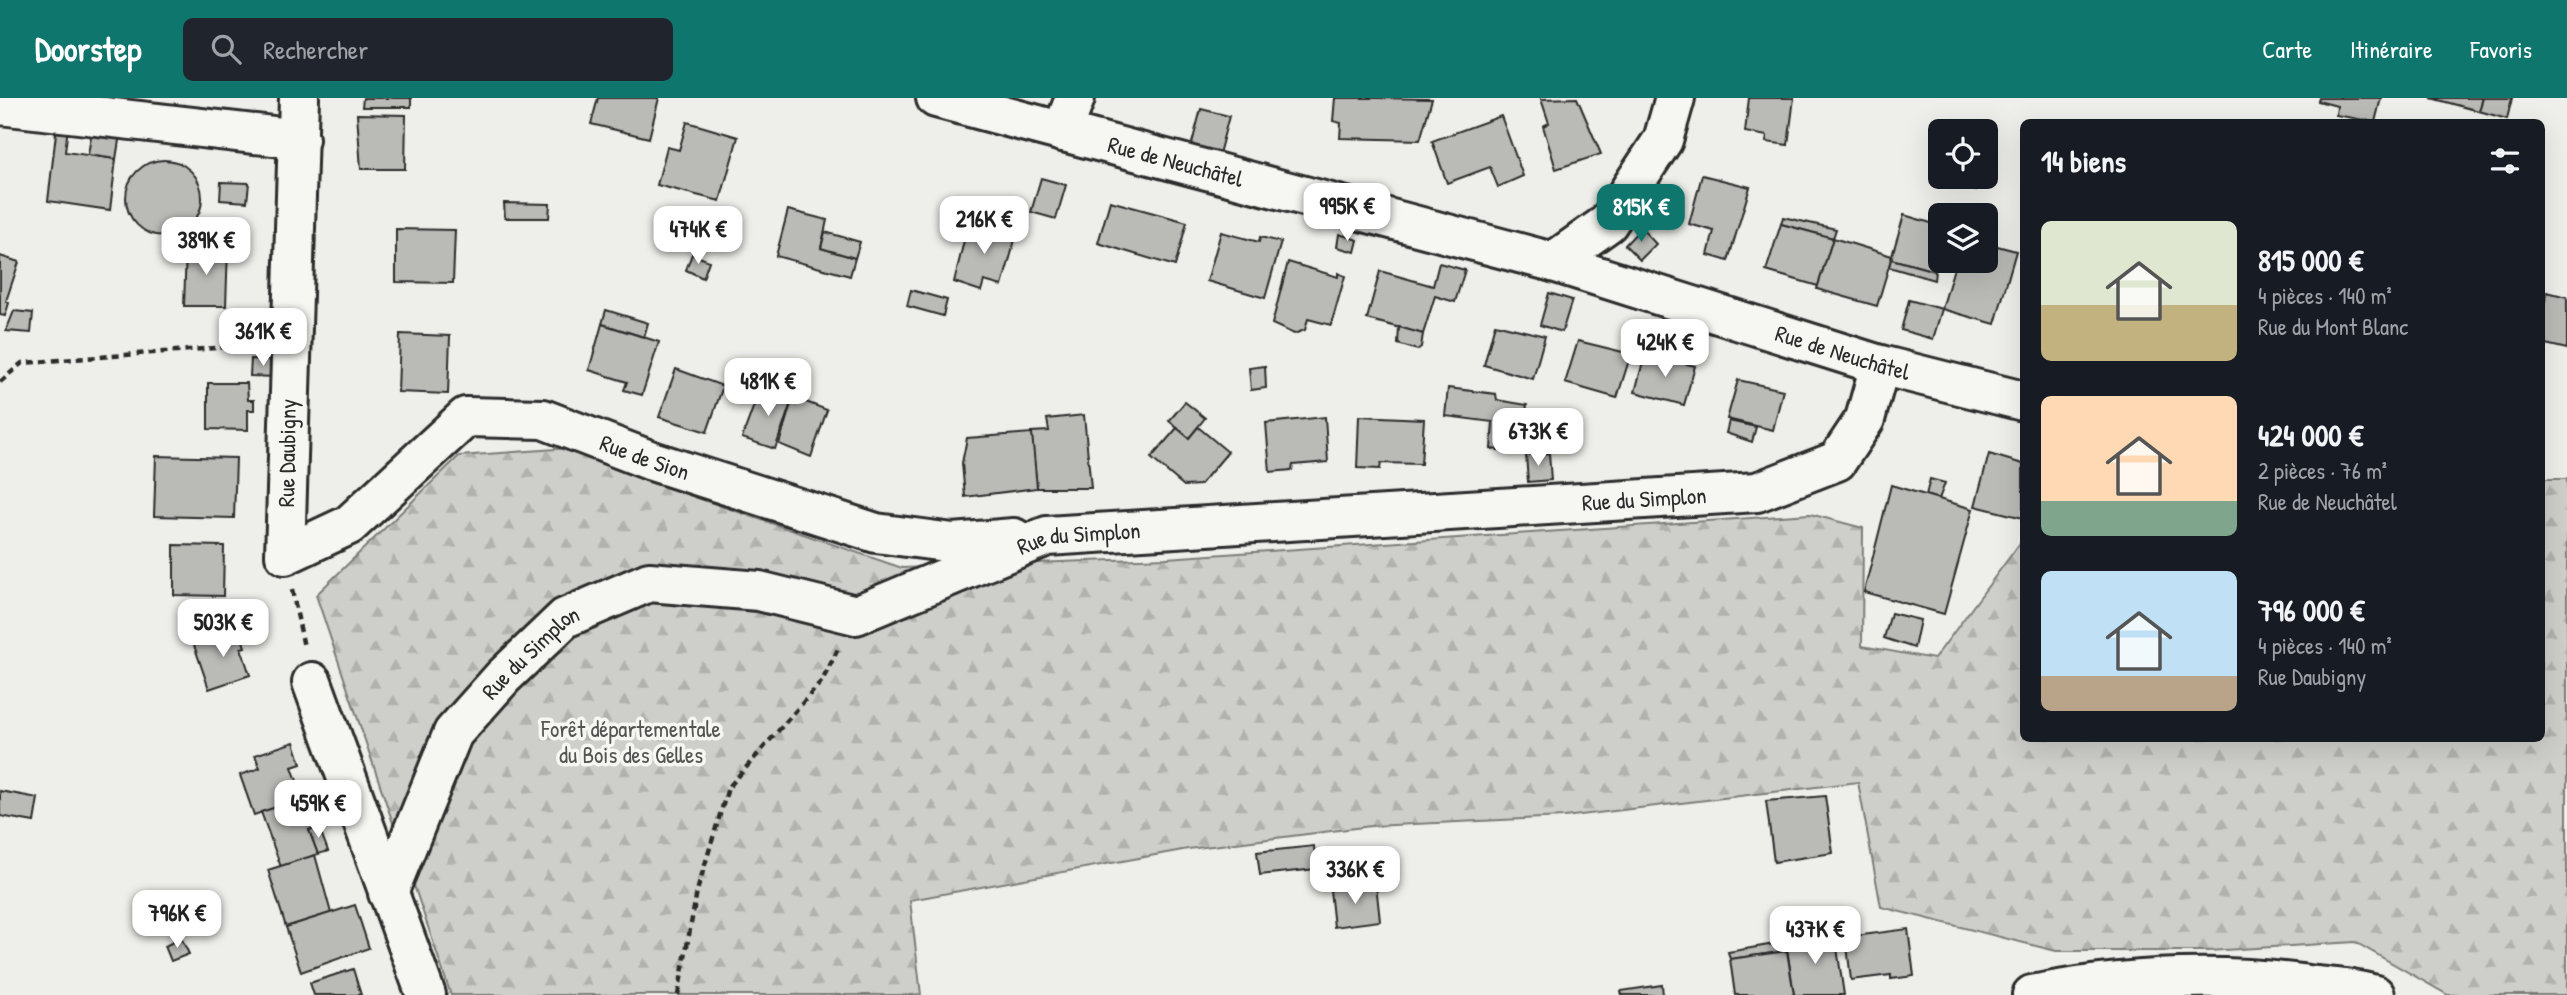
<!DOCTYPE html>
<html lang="fr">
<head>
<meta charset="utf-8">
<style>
	body { margin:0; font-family:"Patrick Hand",sans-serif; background:#20242c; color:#f1f3f6; height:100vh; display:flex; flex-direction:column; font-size:26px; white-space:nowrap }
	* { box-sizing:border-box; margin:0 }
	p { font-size:23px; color:#9ea1a6 }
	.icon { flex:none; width:38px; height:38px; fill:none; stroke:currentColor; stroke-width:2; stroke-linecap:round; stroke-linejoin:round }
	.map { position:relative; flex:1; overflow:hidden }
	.details { position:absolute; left:2020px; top:21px; width:525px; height:623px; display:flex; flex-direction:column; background:#171b24; border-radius:10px; box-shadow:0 7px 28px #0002 }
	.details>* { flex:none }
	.fabs { position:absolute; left:1928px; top:21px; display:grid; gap:14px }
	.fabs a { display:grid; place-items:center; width:70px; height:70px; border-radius:10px; background:#171b24; box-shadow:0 7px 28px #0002; font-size:35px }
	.price { position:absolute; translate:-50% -60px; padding:0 16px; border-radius:14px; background:#fff; color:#222; font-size:23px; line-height:46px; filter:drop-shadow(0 2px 4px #0008) }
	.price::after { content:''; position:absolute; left:50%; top:42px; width:21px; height:16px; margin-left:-10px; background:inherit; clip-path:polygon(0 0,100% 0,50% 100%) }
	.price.selected { background:#0f766e; color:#fff }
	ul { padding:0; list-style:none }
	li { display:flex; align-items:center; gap:21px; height:175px; padding:0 21px }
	li span { display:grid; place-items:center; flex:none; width:196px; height:140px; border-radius:10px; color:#555 }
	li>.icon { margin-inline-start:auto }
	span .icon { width:84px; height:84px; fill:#fffc; stroke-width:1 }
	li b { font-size:30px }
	h2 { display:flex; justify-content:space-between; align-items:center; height:84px; padding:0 21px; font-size:30px }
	header { display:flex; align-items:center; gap:42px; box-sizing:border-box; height:98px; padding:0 35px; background:#0f766e; color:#fff }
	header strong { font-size:33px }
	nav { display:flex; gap:38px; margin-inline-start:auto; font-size:24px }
	.search { width:490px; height:63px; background:#20242c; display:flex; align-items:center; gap:18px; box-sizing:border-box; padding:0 24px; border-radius:10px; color:#9ea1a6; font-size:26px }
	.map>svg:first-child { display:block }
	.forest { fill:url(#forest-firs); stroke:#7c7c7a; stroke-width:2 }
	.building { fill:#babab7; stroke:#2b2b2b; stroke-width:2 }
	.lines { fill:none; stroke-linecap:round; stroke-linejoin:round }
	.minor-casing { stroke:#2b2b2b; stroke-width:44 }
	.path { stroke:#2b2b2b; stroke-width:4.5; stroke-dasharray:7 5; stroke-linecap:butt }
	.minor { stroke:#f6f6f2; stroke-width:38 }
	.labels { text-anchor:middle; stroke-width:7; stroke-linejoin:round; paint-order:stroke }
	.street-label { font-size:23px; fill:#2b2b2b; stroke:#f6f6f2 }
	.park-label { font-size:23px; fill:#545453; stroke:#f6f6f2 }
</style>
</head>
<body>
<header>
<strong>Doorstep</strong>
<div class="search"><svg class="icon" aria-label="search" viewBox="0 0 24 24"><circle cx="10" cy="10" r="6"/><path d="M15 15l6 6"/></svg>Rechercher</div>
<nav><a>Carte</a><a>Itinéraire</a><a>Favoris</a></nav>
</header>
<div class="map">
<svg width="2567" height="897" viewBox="0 0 2567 897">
	<defs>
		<pattern id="forest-firs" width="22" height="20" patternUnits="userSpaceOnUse" patternTransform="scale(1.75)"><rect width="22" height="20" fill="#cececa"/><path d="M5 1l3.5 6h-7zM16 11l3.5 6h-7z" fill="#b1b1ae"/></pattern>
	</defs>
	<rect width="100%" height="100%" fill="#eeeeea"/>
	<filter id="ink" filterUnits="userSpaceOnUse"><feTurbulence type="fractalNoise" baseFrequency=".0143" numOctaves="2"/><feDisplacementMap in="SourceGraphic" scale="14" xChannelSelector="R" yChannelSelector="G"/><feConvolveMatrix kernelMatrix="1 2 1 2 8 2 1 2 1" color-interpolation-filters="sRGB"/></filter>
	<g filter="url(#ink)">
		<polygon class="forest" points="584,349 692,398 902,470 1166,460 1810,416 1863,430 1862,548 1934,561 2023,441 2023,640 2541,640 2541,381 2567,381 2567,897 2448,897 2355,844 2208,853 2056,853 1881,809 1858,684 1564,719 1371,728 1188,751 910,802 921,897 451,897 316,497 459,358"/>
		<g class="building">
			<polygon points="363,0 411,0 411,9 362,9"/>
			<polygon points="598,0 659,0 649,40 591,26"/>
			<polygon points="1335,0 1377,0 1432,1 1420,42 1340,40 1341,25 1333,23"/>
			<polygon points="1577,0 1601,56 1556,71 1543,28 1549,25 1541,1"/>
			<polygon points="1749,0 1794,0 1788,47 1766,44 1767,38 1745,34"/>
			<polygon points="2319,0 2381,0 2375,24 2336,17 2337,8 2318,3"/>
			<polygon points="2431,0 2483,0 2479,13"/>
			<polygon points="2483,0 2512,0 2507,21 2479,13"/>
			<polygon points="1201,11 1229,18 1219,56 1191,49"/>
			<polygon points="357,16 406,17 405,71 361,71"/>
			<polygon points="1501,18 1523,78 1498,89 1490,69 1447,85 1432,43"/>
			<polygon points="687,24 738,39 720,103 657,87 667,49 679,52"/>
			<polygon points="57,27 68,29 65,54 116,61 110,112 48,103"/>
			<polygon points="92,32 120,36 116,61 88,57"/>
			<circle cx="164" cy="100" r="38"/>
			<polygon points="1702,77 1750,89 1728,163 1708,157 1714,133 1689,126"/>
			<polygon points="1963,79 1980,79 1976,92 1961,88"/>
			<polygon points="1041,80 1066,87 1056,121 1031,114"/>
			<polygon points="221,84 249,85 247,104 220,102"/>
			<polygon points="1110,103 1187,124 1175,168 1098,145"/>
			<polygon points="504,105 550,106 549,120 505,120"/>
			<polygon points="788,112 827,122 821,150 855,160 850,178 776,158"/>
			<polygon points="1904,117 1941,128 1941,154 1935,173 1891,161"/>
			<polygon points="1783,119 1836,131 1833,140 1781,126"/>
			<polygon points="969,122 1017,135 1002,188 984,183 981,193 954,184"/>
			<polygon points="1781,126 1833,140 1818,188 1766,173"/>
			<polygon points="1641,130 1656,146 1640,162 1625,147"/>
			<polygon points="396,131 455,132 453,185 396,184"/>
			<polygon points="825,134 860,144 855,160 821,150"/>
			<polygon points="1221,134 1259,144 1260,139 1281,144 1265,200 1207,183"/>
			<polygon points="1339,136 1358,142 1355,154 1337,149"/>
			<polygon points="225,137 248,137 247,149 226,149"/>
			<polygon points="1833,140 1892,158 1877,208 1817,191"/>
			<polygon points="1986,145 2016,153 1995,226 1942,211 1956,163 1986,163"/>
			<polygon points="228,149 226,208 184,208 186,151"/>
			<polygon points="692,156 709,163 703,180 686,172"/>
			<polygon points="0,158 19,164 6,203 9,205 5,218 0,217"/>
			<polygon points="1891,161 1935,173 1934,182 1889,169"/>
			<polygon points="1288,164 1338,179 1338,175 1345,178 1331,227 1308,221 1305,232 1294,236 1272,226"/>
			<polygon points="1439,165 1465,172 1455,204 1435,198 1423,236 1367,221 1380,173 1433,188"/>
			<polygon points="911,192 947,202 943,218 907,208"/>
			<polygon points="2547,194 2567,199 2567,251 2541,245 2541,221"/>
			<polygon points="1549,195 1572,202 1562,234 1540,227"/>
			<polygon points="1909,202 1942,211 1933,241 1901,232"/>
			<polygon points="606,212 648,225 644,239 602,226"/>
			<polygon points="14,213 33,215 31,235 6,233"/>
			<polygon points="602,226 659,244 642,297 624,292 627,284 589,272"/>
			<polygon points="1495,226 1545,238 1533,281 1484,267"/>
			<polygon points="1399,229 1423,236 1421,249 1417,252 1398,246"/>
			<polygon points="400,236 450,238 448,296 398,294"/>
			<polygon points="1578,243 1631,256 1617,300 1565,285"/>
			<polygon points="1645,256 1695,268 1684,307 1635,294"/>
			<polygon points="251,261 276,262 276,279 250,278"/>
			<polygon points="1265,268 1266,290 1251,292 1249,270"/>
			<polygon points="676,271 723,288 707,334 659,319"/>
			<polygon points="1738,282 1783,292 1773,332 1727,321"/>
			<polygon points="208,285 247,285 248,302 254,302 254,312 248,312 248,332 208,331"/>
			<polygon points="761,288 793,299 775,351 742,340"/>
			<polygon points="1448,290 1496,296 1497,302 1527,307 1520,355 1491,351 1493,324 1445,318"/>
			<polygon points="793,299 827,312 811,359 779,346"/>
			<polygon points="1185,304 1205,320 1189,340 1169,323"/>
			<polygon points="1084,317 1091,390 1037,390 1031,334 1049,333 1047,321"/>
			<polygon points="1359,318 1424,321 1421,366 1381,365 1380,371 1357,370"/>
			<polygon points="1325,319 1328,364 1293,367 1292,372 1270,374 1266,325"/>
			<polygon points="1729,323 1756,329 1752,344 1726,335"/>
			<polygon points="1198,329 1228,354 1200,387 1184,388 1151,360 1177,330 1189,340"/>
			<polygon points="1032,335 1037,390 965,399 962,365 967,340"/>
			<polygon points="1549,355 1551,382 1528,384 1526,357"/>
			<polygon points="1989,356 2023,366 2023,420 1975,408"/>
			<polygon points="156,358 236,360 234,420 154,418"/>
			<polygon points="1930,381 1945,385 1939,401 1926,397"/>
			<polygon points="1891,387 1973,411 1944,516 1864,494"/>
			<polygon points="174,447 224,448 223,498 174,497"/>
			<polygon points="1891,515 1920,522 1914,550 1884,540"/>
			<polygon points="239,531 245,549 241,550 250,577 209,591 194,547"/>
			<polygon points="294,644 301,666 292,669 303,700 254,717 240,677 260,670 255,657"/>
			<polygon points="0,693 38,700 34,724 0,718"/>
			<polygon points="1825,698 1833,755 1774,764 1766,703"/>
			<polygon points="308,699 319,729 309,732 318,756 281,769 261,714"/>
			<polygon points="319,729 328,753 318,756 309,732"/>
			<polygon points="1314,748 1316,771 1260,777 1257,754"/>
			<polygon points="315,757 331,815 286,829 268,772"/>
			<polygon points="1376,786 1380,823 1334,829 1330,792"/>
			<polygon points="355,807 369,850 301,874 286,829"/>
			<polygon points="1796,812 1800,834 1785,836 1781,814"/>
			<polygon points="1833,829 1835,836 1786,844 1785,836"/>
			<polygon points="1908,831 1914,878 1891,881 1891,877 1851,882 1846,839"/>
			<polygon points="1835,836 1844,897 1794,897 1786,844"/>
			<polygon points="181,840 189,856 171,863 165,848"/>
			<polygon points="1786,844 1787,853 1730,861 1728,854"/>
			<polygon points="1787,853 1794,897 1735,897 1730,861"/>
			<polygon points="353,871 361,897 314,897 310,885"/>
			<polygon points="1662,887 1663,897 1622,897 1621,893"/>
		</g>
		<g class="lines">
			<g class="minor-casing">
				<g id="minor">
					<path id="s1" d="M299,0L285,457L349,427L466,319L543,321L652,363L876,435L953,445L1014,440"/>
					<path id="s2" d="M936,0L1553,164L1880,267L2023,303"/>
					<polyline points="0,7 299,41"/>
					<polyline points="1062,34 1075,0"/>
					<polyline points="1553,164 1608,125 1663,42 1675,0"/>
					<polyline points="312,584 426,897"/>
					<path id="s3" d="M388,795L453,635L503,579L565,520L649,484L759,493L856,517L1047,438L1757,394L1837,363L1865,321L1880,267"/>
					<path d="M2032,897C2127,878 2220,874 2316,888C2335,890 2357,891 2375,897"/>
				</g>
			</g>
			<g class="path">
				<polyline points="0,284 22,265 254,247"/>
				<polyline points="292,492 304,549"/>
				<polyline points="678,897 697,793 728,690 822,583 838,551"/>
			</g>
			<use href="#minor" class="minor"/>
		</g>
	</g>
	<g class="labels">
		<g class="street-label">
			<text dy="8" stroke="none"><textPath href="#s2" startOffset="248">Rue de Neuchâtel</textPath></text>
			<text dy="8" stroke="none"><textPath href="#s2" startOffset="942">Rue de Neuchâtel</textPath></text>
			<text transform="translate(287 355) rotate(-89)" y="8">Rue Daubigny</text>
			<text dy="8" stroke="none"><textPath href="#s1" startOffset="873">Rue de Sion</textPath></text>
			<text dy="8" stroke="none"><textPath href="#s3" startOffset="1440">Rue du Simplon</textPath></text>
			<text dy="8" stroke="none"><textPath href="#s3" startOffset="873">Rue du Simplon</textPath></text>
			<text dy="8" stroke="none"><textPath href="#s3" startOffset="285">Rue du Simplon</textPath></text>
		</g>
		<g class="park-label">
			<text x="631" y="639">Forêt départementale<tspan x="631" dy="26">du Bois des Gelles</tspan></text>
		</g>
	</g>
</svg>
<div class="fabs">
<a><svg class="icon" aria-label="locate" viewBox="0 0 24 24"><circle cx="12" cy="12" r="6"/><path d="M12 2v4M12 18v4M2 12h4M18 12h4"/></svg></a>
<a><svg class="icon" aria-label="layers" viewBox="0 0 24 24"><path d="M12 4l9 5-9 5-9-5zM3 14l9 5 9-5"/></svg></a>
</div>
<b class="price" style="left:1347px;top:145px">995K €</b>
<b class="price selected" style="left:1641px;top:146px">815K €</b>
<b class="price" style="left:984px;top:158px">216K €</b>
<b class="price" style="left:698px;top:168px">474K €</b>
<b class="price" style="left:206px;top:179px">389K €</b>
<b class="price" style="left:263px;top:270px">361K €</b>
<b class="price" style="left:1665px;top:281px">424K €</b>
<b class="price" style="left:768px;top:320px">481K €</b>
<b class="price" style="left:1538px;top:370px">673K €</b>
<b class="price" style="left:223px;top:561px">503K €</b>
<b class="price" style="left:318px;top:742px">459K €</b>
<b class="price" style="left:1355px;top:808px">336K €</b>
<b class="price" style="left:177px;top:852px">796K €</b>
<b class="price" style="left:1815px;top:868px">437K €</b>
<section class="details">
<h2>14 biens<svg class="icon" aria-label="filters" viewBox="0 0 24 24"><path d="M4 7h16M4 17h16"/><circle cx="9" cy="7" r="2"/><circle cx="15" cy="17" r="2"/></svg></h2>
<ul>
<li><span style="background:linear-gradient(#dfe7d0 60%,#c2b280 0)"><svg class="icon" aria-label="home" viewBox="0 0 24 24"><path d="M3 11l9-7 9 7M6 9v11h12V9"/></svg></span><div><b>815 000 €</b><p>4 pièces · 140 m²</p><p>Rue du Mont Blanc</p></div></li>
<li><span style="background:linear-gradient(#ffd9b3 75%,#7fa58c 0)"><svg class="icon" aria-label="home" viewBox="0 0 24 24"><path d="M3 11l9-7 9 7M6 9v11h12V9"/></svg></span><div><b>424 000 €</b><p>2 pièces · 76 m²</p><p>Rue de Neuchâtel</p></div></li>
<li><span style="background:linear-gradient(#bfe0f5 75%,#b9a48a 0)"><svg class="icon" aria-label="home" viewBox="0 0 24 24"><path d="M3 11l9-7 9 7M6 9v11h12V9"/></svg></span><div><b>796 000 €</b><p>4 pièces · 140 m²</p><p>Rue Daubigny</p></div></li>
</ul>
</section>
</div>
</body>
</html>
